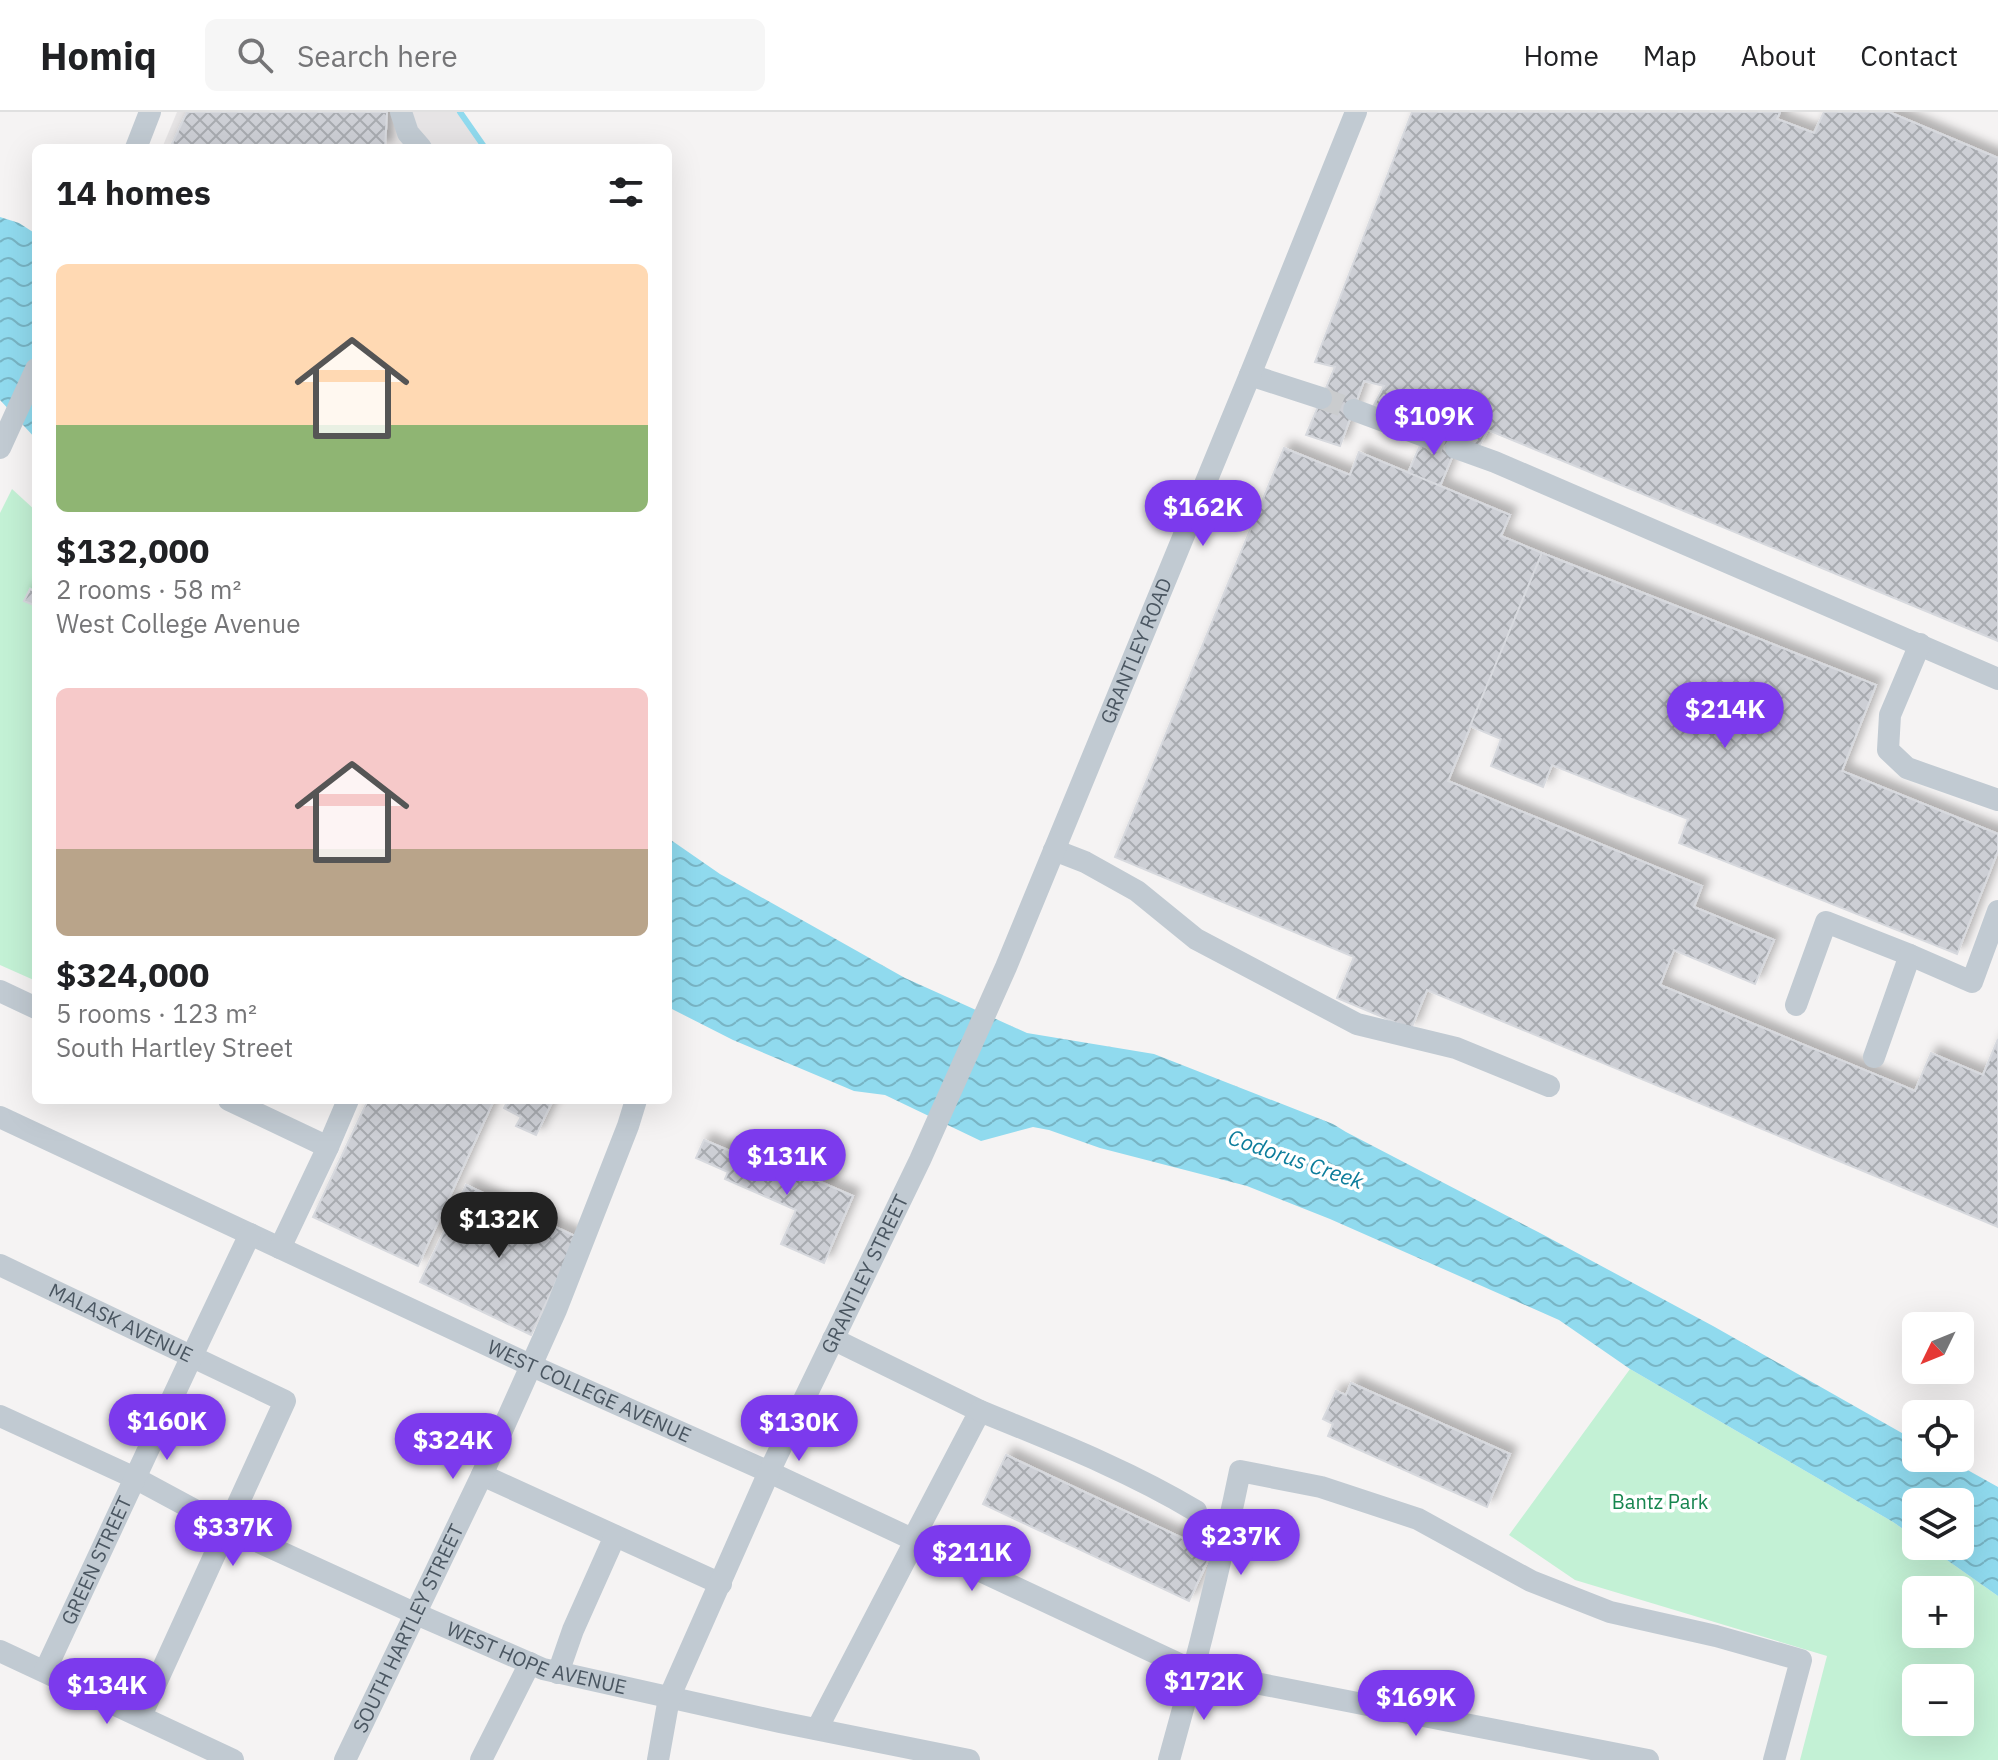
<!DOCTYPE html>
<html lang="en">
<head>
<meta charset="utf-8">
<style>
	body { margin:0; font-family:"IBM Plex Sans",sans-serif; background:#f6f6f6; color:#202124; height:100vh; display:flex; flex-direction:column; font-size:30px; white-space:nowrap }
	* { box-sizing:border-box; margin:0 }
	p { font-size:26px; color:#757577 }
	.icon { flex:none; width:44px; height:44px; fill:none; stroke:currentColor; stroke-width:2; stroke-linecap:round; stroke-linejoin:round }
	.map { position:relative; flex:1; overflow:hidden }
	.sheet { position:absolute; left:32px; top:32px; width:640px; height:960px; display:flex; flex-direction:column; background:#fff; border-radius:12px; box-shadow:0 8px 32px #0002 }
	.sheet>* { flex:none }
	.needle { width:52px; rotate:227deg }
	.controls { position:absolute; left:1902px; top:1200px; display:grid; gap:16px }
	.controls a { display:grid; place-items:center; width:72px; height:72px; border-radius:12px; background:#fff; box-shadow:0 8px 32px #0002; font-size:40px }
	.price { position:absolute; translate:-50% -68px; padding:0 18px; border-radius:28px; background:#7c3aed; color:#fff; font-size:26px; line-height:52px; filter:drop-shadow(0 2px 4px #0008) }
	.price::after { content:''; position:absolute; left:50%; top:48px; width:24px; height:18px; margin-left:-12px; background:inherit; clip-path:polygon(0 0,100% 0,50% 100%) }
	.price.current { background:#222; color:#fff }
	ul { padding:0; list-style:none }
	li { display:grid; align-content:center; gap:16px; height:424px; padding:0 24px }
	li span { display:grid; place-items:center; height:248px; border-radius:12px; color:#555 }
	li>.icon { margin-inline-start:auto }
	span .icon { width:144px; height:144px; fill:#fffc; stroke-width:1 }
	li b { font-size:34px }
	h2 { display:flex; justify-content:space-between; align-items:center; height:96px; padding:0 24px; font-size:34px }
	header { display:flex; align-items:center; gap:48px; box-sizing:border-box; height:112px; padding:0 40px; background:#fff; border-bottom:2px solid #e0e0e0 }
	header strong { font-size:38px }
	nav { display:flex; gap:44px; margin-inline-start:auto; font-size:28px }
	.search { width:560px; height:72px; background:#f6f6f6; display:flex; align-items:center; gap:20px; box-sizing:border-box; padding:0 28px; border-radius:12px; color:#757577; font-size:30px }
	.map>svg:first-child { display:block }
	.education { fill:#e6e4e5 }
	.park { fill:#c3f1d5; fill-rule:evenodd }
	.water { fill:url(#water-waves) }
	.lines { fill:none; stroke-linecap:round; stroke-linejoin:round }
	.stream { stroke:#90daee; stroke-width:6 }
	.building { fill:url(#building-cross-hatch); stroke:#d7d9de; stroke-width:2; filter:url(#shadow) }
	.minor-tunnel { stroke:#caccce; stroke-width:22; stroke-dasharray:22 11; stroke-linecap:butt }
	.minor { stroke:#c1cad2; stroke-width:22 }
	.labels { text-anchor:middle; stroke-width:7; stroke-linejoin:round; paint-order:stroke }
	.street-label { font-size:20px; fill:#4a5661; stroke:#fff }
	.park-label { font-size:20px; fill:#17864f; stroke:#fff }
	.water-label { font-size:22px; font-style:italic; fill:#0c7c9b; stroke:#fff }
</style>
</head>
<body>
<header>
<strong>Homiq</strong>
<div class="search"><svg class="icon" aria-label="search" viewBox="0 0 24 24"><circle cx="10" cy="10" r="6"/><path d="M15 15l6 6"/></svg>Search here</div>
<nav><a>Home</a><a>Map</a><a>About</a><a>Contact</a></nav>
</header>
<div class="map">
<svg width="1998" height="1648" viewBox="0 0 1998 1648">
	<defs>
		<pattern id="water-waves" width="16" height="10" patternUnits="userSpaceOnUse" patternTransform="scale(2)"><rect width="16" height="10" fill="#90daee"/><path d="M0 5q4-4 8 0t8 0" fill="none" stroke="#78b4c4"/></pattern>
		<pattern id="building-cross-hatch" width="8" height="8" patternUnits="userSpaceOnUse" patternTransform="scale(2)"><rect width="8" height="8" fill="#cdcfd5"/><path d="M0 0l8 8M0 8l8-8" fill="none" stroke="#a8abb0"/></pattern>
		<filter id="shadow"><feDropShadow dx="7" dy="-7" stdDeviation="4" flood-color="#0004"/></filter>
	</defs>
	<rect width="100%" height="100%" fill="#f5f3f3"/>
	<polygon class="education" points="177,0 460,0 485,36 162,36"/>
	<g class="park">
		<polygon points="12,377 36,399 36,869 0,853 0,401"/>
		<path d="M1630,1257L1893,1410L1916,1426V1434H1927L1998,1484V1648H1800L1827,1544L1575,1468L1509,1423ZM1916,1478H1960V1522H1916ZM1916,1566H1960V1610H1916Z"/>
	</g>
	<g class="water">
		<polygon points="0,105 19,111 36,122 36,327 0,288"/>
		<polygon points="668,726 720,762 905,866 1027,921 1154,942 1333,1012 1346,1020 1540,1121 1713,1214 1916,1329 1916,1346 1946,1346 1998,1375 1998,1484 1927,1434 1960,1434 1960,1390 1916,1390 1916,1426 1893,1410 1630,1257 1559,1208 1330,1107 1247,1074 1100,1036 1049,1018 1033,1015 981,1029 885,983 854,979 733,928 668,895"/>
	</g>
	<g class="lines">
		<polyline class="stream" points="460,0 485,36"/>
	</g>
	<g class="building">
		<polygon points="187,0 387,0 385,36 170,36"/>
		<polygon points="1412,0 1780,0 1777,7 1814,21 1824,0 1889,0 1998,46 1998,529 1488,318 1478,336 1459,329 1374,293 1384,274 1364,269 1340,334 1306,323 1335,255 1315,250"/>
		<polygon points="1428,315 1459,329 1440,374 1408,361"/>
		<polygon points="1284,336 1350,363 1359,340 1510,403 1501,424 1542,441 1448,669 1702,774 1694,795 1774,828 1755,872 1674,838 1660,873 1915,979 1931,941 1983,963 1998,927 1998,1115 1427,878 1411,917 1337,886 1354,845 1115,745"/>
		<polygon points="1542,441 1876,573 1842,659 1998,722 1998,739 1957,842 1679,731 1688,707 1552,653 1543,675 1491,654 1501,627 1470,614"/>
		<polygon points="30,477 36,480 36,494 24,489"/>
		<polygon points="368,988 494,988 418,1154 313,1105"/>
		<polygon points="508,988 553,988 536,1023 516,1014 521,1005 504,996"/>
		<polygon points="704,1028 737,1042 740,1035 853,1084 824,1151 781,1132 796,1098 725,1067 728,1060 696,1046"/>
		<polygon points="466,1073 577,1125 531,1223 420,1170"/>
		<polygon points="1351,1271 1510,1342 1487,1395 1328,1324 1333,1312 1323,1307 1336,1279 1346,1283"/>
		<polygon points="1006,1343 1212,1440 1189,1489 983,1392"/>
	</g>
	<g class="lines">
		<g class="minor-tunnel">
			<polyline points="1321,286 1354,298"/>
			<polyline points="1424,324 1456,336"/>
		</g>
		<g class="minor">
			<polyline points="401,0 408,21 421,36"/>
			<polyline points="136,36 150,0"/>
			<polyline points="1250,263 1321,286"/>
			<polyline points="1354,298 1424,324"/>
			<polyline points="0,336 36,257"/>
			<polyline points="1456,336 1495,350 1998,567"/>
			<polyline points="1920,532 1890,603 1888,638 1907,656 1998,688"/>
			<polyline points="1054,738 1085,750 1137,779 1196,827 1357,912 1456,936 1549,974"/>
			<polyline points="0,879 36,896"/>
			<polyline points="1796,893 1826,810 1910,843 1972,870 1998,799"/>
			<polyline points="1874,945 1910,843"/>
			<polyline points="229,988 328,1035"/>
			<path id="s1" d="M0,1005L530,1253L769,1360L1194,1559L1648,1648"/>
			<polyline points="280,1136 328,1035 348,988"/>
			<path id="s2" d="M0,1153L285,1289L141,1604"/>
			<polyline points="833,1227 980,1299 913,1427"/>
			<path d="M980,1299C1053,1329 1128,1358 1196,1399"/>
			<path id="s3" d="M0,1304L135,1366L226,1415L414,1501L543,1557L780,1610L969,1648"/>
			<polyline points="482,1363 721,1472"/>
			<polyline points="0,1539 233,1648"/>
			<path id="s4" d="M45,1559L192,1244L250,1122"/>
			<polyline points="558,1561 573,1518 615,1424"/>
			<polyline points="817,1617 915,1429"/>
			<path id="s5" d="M345,1648L482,1363L556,1198L628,1014L636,988"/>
			<polyline points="481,1648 530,1551"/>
			<path id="s6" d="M658,1648L669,1586L769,1360L920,1048L1006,855L1250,263L1356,0"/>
			<path d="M1169,1648C1196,1552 1220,1456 1240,1359L1321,1375L1418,1407L1531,1469L1610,1500L1716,1524L1801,1548L1774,1648"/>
		</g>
	</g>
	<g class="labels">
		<g class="street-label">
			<text dy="7" stroke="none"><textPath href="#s6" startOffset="1210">GRANTLEY ROAD</textPath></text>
			<text dy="7" stroke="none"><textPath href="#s6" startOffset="530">GRANTLEY STREET</textPath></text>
			<text dy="7" stroke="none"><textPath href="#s2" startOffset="134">MALASK AVENUE</textPath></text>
			<text dy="7" stroke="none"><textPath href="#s1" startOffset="650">WEST COLLEGE AVENUE</textPath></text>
			<text dy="7" stroke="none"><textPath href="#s4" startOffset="122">GREEN STREET</textPath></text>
			<text dy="7" stroke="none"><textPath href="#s5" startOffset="146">SOUTH HARTLEY STREET</textPath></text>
			<text dy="7" stroke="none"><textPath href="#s3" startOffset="590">WEST HOPE AVENUE</textPath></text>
		</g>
		<g class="park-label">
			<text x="1660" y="1397">Bantz Park</text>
		</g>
		<g class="water-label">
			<text transform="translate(1296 1047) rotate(19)" y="8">Codorus Creek</text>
		</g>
	</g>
</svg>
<div class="controls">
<a><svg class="needle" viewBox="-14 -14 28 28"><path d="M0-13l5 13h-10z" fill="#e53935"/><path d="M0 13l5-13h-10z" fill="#757577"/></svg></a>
<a><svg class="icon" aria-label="locate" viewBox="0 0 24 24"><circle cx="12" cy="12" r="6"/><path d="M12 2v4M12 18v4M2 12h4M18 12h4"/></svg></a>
<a><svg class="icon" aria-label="layers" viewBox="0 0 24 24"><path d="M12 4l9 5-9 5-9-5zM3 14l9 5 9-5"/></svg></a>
<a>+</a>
<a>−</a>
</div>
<b class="price" style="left:1434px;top:345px">$109K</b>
<b class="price" style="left:1203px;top:436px">$162K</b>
<b class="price" style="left:1725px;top:638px">$214K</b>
<b class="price" style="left:787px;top:1085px">$131K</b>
<b class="price current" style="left:499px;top:1148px">$132K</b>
<b class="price" style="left:167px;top:1350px">$160K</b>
<b class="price" style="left:799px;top:1351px">$130K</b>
<b class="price" style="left:453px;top:1369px">$324K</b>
<b class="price" style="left:233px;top:1456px">$337K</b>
<b class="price" style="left:1241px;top:1465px">$237K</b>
<b class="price" style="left:972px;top:1481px">$211K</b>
<b class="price" style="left:1204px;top:1610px">$172K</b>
<b class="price" style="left:107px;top:1614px">$134K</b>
<b class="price" style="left:1416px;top:1626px">$169K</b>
<section class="sheet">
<h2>14 homes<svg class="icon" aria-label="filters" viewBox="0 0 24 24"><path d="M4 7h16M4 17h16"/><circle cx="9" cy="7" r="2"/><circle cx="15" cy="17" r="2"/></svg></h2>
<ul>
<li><span style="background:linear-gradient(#ffd9b3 65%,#8fb573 0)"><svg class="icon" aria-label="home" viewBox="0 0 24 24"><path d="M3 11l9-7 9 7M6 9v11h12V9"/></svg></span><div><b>$132,000</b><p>2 rooms · 58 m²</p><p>West College Avenue</p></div></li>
<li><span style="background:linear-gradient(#f6c9c9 65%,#b9a48a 0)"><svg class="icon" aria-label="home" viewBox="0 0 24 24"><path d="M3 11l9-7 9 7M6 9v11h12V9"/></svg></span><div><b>$324,000</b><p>5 rooms · 123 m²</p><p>South Hartley Street</p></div></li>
</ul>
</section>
</div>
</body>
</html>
